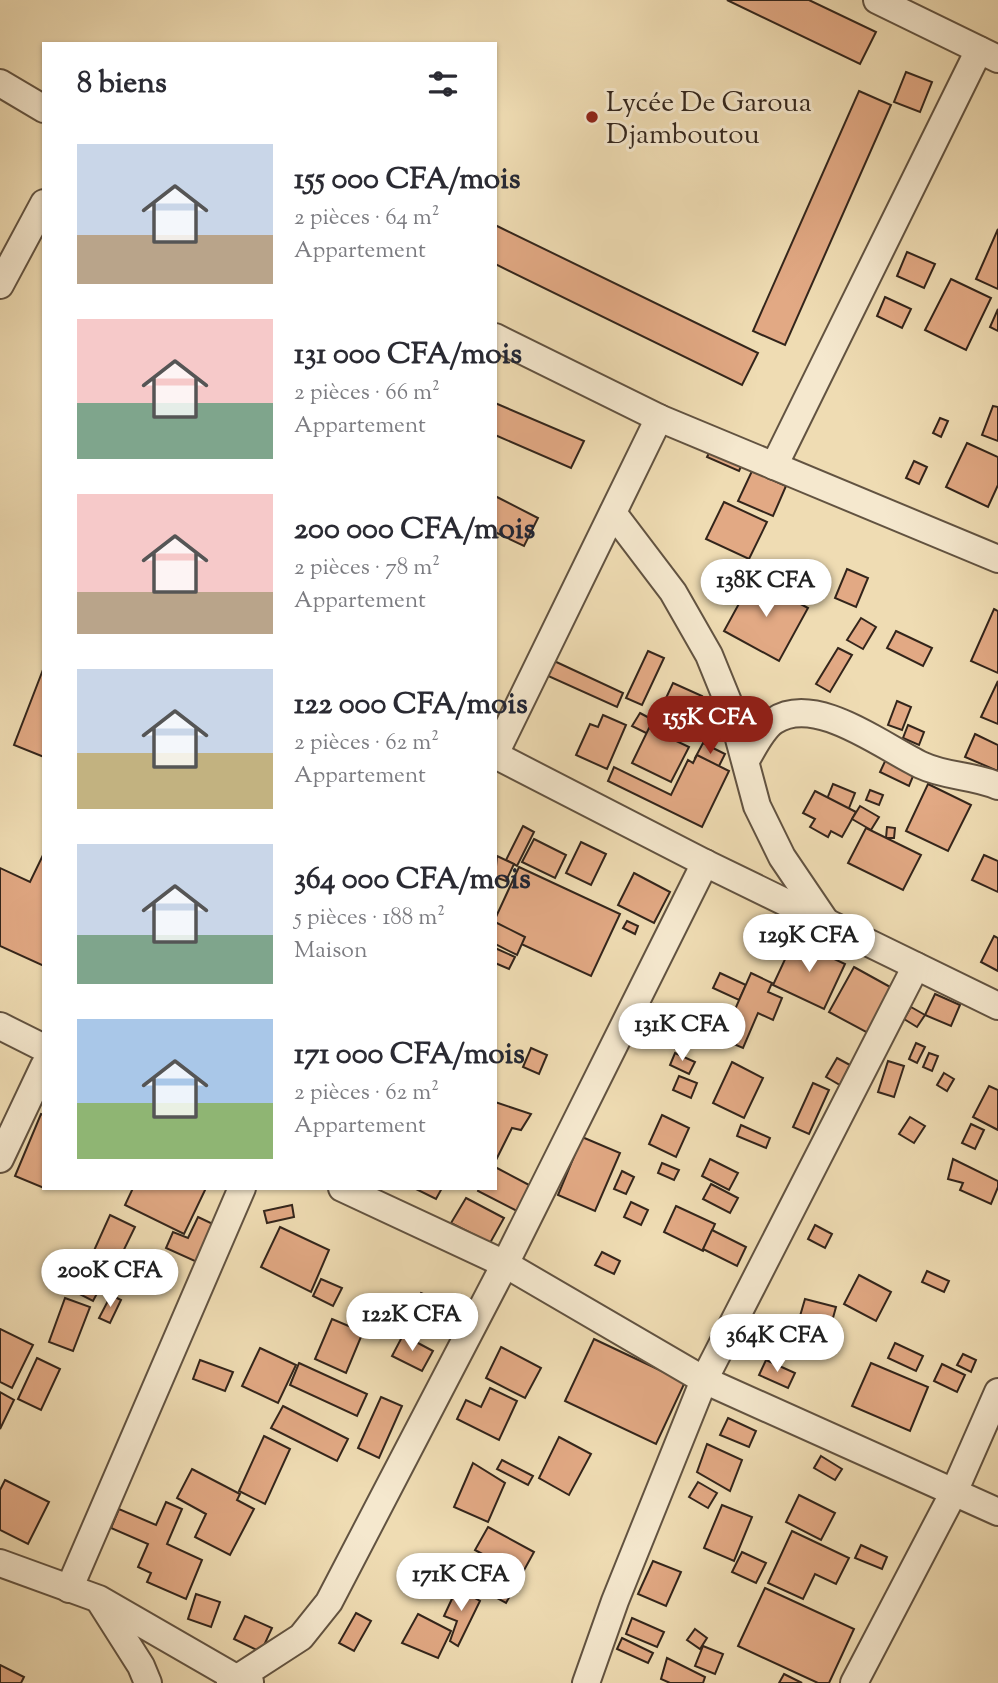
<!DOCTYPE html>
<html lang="fr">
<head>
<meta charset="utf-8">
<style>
	body { margin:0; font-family:"Sorts Mill Goudy",serif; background:#f7f7f7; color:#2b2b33; height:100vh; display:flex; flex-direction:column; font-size:26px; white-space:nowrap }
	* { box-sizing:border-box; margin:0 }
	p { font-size:23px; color:#7c7c81 }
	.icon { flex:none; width:38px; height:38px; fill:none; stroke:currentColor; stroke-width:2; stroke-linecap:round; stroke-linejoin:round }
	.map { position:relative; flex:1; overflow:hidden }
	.sheet { position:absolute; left:42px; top:42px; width:455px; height:1148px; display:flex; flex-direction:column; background:#fff; border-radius:0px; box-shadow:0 2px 5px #0004 }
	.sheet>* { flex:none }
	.price { position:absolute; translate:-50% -60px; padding:0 16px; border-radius:24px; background:#fff; color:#222; font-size:23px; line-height:46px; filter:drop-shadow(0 2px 4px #0008) }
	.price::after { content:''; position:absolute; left:50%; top:42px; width:21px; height:16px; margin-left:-10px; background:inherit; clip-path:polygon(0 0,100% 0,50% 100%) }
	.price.current { background:#8f2418; color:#fff }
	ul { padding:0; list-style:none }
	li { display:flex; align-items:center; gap:21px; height:175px; padding:0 35px }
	li span { display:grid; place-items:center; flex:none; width:196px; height:140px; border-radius:0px; color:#555 }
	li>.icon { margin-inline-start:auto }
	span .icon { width:84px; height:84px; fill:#fffc; stroke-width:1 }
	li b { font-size:30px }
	h2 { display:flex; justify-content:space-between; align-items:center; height:84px; padding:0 35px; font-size:30px }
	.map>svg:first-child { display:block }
	.building { fill:#e2a984; stroke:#33251b; stroke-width:2 }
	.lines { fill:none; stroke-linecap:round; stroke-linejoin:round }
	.street-casing { stroke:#625341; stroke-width:30 }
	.street { stroke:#f5e8ce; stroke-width:26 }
	.poi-dot { fill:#8f2418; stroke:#f5e8ce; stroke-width:2.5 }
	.labels { text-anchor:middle; stroke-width:6; stroke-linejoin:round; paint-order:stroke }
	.poi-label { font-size:28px; fill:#33251b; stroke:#f5e8ce; text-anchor:start }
</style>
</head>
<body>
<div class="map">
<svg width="998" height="1683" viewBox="0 0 998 1683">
	<rect width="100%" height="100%" fill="#efdcb3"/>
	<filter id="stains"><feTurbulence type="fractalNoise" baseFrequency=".00286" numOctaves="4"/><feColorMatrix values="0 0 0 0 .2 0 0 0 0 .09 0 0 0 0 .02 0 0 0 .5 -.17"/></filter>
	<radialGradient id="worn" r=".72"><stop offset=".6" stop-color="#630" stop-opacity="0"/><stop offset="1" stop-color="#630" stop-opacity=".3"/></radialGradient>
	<g class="building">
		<polygon points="727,0 809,0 876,32 860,64"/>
		<polygon points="906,72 932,82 920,112 894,102"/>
		<polygon points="859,91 891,105 785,345 753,331"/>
		<polygon points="495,225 758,353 742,385 495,264"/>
		<polygon points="998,229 998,289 976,279"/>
		<polygon points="907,252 935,264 924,288 897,276"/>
		<polygon points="951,279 991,298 966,350 925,330"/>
		<polygon points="885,297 911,309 902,328 877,316"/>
		<polygon points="998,309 998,331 990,327"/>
		<polygon points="495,403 584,441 571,468 495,435"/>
		<polygon points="993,406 998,407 998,441 982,435"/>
		<polygon points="940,418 948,421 941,437 933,433"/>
		<polygon points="967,443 998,457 998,485 988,507 946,487"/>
		<polygon points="713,445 744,460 739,471 707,457"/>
		<polygon points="914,461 927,467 919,484 906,478"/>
		<polygon points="752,471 786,486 773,516 738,501"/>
		<polygon points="495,496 538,518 524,546 495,532"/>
		<polygon points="724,502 767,522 749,559 706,539"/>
		<polygon points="847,569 868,578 856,607 835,598"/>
		<polygon points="753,578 808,608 779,661 724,631"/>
		<polygon points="994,609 998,611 998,673 971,661"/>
		<polygon points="861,618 876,627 863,649 847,640"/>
		<polygon points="896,631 932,648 923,666 887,648"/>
		<polygon points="838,648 852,655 830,692 816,684"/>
		<polygon points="648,651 664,658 642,705 626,698"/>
		<polygon points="552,660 623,693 617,707 546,675"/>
		<polygon points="44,667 44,757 14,745"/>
		<polygon points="998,681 998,724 981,717"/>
		<polygon points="673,683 702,696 688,727 659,713"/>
		<polygon points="897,701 911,707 902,730 888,725"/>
		<polygon points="705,709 718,716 710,734 696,727"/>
		<polygon points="640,713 655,721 648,734 632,726"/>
		<polygon points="603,715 626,725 607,769 576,755 590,724 598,727"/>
		<polygon points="908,725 924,732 919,745 903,738"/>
		<polygon points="649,728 689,747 671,782 632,763"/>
		<polygon points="975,734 998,745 998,771 965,757"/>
		<polygon points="703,743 725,754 717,770 695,758"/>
		<polygon points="697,755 729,771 702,827 608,781 614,767 671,795 688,760 693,763"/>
		<polygon points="888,755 916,769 909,786 880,772"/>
		<polygon points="833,784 855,793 845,818 823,809"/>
		<polygon points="928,784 971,805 948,851 906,831"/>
		<polygon points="870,790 883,795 879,805 866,800"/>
		<polygon points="815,791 856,812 842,837 831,831 828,837 810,827 815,819 803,813"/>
		<polygon points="860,806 879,817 871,830 852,819"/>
		<polygon points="523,826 534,832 517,866 506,860"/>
		<polygon points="887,827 895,828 894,838 886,838"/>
		<polygon points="866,828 921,855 903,890 848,863"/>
		<polygon points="534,839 566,855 555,878 522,862"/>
		<polygon points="581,842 606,854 591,885 566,873"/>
		<polygon points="44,853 44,966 0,946 0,868 30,882"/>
		<polygon points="984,855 998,861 998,892 972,880"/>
		<polygon points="497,856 514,864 506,881 495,877"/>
		<polygon points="519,867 620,914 591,976 495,932 495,919"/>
		<polygon points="634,873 670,892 654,923 618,905"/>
		<polygon points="627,921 638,926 635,934 623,928"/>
		<polygon points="495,922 525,937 517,955 495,944"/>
		<polygon points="994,936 998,938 998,971 981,962"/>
		<polygon points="794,940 845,964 824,1009 773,985"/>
		<polygon points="495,948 515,957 509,969 495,963"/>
		<polygon points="854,967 892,988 868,1033 829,1012"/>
		<polygon points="720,973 746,985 739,1000 713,988"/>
		<polygon points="751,973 772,983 768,992 782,998 773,1020 758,1013 743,1048 722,1039"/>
		<polygon points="935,994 960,1005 951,1026 925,1015"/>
		<polygon points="654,1004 696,1024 683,1052 663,1043 669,1029 647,1019"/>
		<polygon points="911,1007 925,1015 917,1027 904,1019"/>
		<polygon points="916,1043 925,1047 917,1063 909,1059"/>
		<polygon points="531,1048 547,1055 539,1074 523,1067"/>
		<polygon points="675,1053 695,1062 689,1074 670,1065"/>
		<polygon points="929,1053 938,1056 932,1071 923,1067"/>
		<polygon points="837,1058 850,1065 840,1085 826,1077"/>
		<polygon points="888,1061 904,1066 894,1097 878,1092"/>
		<polygon points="732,1062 763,1078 744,1118 713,1103"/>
		<polygon points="944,1073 954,1079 947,1091 937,1085"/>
		<polygon points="679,1076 697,1083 691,1098 673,1090"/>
		<polygon points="813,1083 829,1090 809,1134 793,1127"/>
		<polygon points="989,1086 998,1090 998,1130 973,1117"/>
		<polygon points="495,1102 531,1114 521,1130 512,1128 496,1160"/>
		<polygon points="41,1114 44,1115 44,1188 15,1176"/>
		<polygon points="662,1115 689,1128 676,1157 649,1144"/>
		<polygon points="910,1117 925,1126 914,1143 899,1134"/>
		<polygon points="971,1124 984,1130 975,1149 962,1143"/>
		<polygon points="741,1125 770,1138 766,1148 737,1136"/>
		<polygon points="582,1137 620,1153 595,1211 558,1195"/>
		<polygon points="710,1159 738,1173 729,1190 702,1176"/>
		<polygon points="953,1159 998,1181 998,1187 991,1204 960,1190 963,1183 948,1179"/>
		<polygon points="662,1163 679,1170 674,1180 658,1173"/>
		<polygon points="495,1167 531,1186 517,1211 478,1191 479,1188 495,1188"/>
		<polygon points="622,1171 634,1177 626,1194 614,1189"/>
		<polygon points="711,1184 738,1198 730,1213 703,1199"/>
		<polygon points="133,1188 206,1188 184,1234 125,1205"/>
		<polygon points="414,1188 442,1188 436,1199"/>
		<polygon points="466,1198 504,1218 490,1243 451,1223"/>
		<polygon points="631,1202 648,1210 641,1225 624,1217"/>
		<polygon points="292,1205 294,1217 267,1223 264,1211"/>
		<polygon points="676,1206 715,1224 703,1251 664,1232"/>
		<polygon points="110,1215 135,1227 116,1266 92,1255"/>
		<polygon points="198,1217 215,1225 197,1262 166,1248 173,1232 188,1238"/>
		<polygon points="815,1225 832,1234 825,1248 808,1239"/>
		<polygon points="280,1227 329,1250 311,1292 261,1267"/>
		<polygon points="712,1230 746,1247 737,1266 703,1249"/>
		<polygon points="602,1252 620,1261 614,1274 595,1265"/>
		<polygon points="927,1271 949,1281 944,1292 922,1282"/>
		<polygon points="73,1273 101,1286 93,1301 66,1287"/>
		<polygon points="859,1275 891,1292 876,1321 844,1304"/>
		<polygon points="321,1279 342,1288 333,1306 313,1296"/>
		<polygon points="421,1293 446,1305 435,1328 410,1316"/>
		<polygon points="111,1295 121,1300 110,1323 99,1318"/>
		<polygon points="65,1298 90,1307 73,1351 49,1342"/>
		<polygon points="805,1299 836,1307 831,1325 800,1316"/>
		<polygon points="332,1319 363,1332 346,1373 315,1359"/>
		<polygon points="0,1329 33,1345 12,1388 0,1382"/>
		<polygon points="403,1335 433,1351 422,1371 392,1356"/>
		<polygon points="594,1339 685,1382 656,1444 565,1401"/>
		<polygon points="895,1343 923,1356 916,1371 888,1358"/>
		<polygon points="501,1347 541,1368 525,1398 486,1378"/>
		<polygon points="260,1348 296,1365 278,1403 242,1386"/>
		<polygon points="963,1354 976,1360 971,1372 957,1365"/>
		<polygon points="37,1358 60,1369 41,1410 18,1399"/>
		<polygon points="200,1360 233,1372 225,1391 193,1379"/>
		<polygon points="766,1360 795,1373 788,1388 759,1375"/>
		<polygon points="299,1363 367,1394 357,1416 290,1385"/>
		<polygon points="871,1363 928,1387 910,1431 852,1406"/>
		<polygon points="942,1364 965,1375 957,1392 934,1381"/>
		<polygon points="490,1388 517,1401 499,1440 457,1419 466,1400 481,1407"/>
		<polygon points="0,1392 14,1400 0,1429"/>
		<polygon points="381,1397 402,1406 379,1458 358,1448"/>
		<polygon points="283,1406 348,1439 337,1461 271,1428"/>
		<polygon points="728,1418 756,1431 749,1447 720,1435"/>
		<polygon points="264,1436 290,1449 265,1504 239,1491"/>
		<polygon points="559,1437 591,1454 569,1495 539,1478"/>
		<polygon points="707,1444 742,1460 730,1491 697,1472"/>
		<polygon points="821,1456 842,1469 835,1480 814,1468"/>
		<polygon points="502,1460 533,1476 528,1485 497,1469"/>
		<polygon points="473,1463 505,1483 488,1522 454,1507"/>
		<polygon points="192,1469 240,1494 237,1500 254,1509 230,1555 195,1537 206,1514 177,1498"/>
		<polygon points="5,1480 49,1502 28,1544 0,1530 0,1490"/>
		<polygon points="698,1482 717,1493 708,1508 689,1497"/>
		<polygon points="799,1495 835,1513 821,1540 786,1522"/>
		<polygon points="166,1502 182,1509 167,1544 202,1560 186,1599 147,1582 151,1573 138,1567 148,1544 111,1528 119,1509 156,1525"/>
		<polygon points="722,1505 752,1517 734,1561 704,1548"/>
		<polygon points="488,1527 534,1552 506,1603 484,1591 488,1585 474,1577 486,1556 475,1550"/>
		<polygon points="792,1531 849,1558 836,1584 815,1574 803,1599 768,1583"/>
		<polygon points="861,1545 887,1557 882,1569 855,1558"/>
		<polygon points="742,1552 766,1563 756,1583 732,1572"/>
		<polygon points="653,1561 681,1572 666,1606 638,1594"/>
		<polygon points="457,1588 480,1601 458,1646 450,1641 457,1621 444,1616"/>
		<polygon points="765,1588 854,1629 829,1683 818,1683 738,1646"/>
		<polygon points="196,1594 220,1602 211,1627 188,1619"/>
		<polygon points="356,1613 371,1621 354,1651 339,1643"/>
		<polygon points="418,1614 451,1631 438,1658 402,1643"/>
		<polygon points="245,1616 272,1628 261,1652 234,1639"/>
		<polygon points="632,1618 664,1632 657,1647 626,1634"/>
		<polygon points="695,1629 707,1638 700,1649 687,1640"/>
		<polygon points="622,1638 653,1653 648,1663 617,1649"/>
		<polygon points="703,1646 723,1654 715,1674 695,1666"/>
		<polygon points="667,1658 705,1677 703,1683 670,1683 661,1679"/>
		<polygon points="0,1665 24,1677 21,1683 0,1683"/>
		<polygon points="784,1674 802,1683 779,1683"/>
	</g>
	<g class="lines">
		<g class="street-casing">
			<g id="street">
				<polyline points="877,0 998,59"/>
				<polyline points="0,83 44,109"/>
				<polyline points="0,285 44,203"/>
				<polyline points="495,337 659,418 998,559"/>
				<polyline points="774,466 979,50"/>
				<polyline points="613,513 673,592 709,655 731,709 757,806 782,857 826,922"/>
				<polyline points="495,754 659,418"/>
				<polyline points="495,755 705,863 998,1006"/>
				<path d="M746,760C754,747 762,729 774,721C815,693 883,747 921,765C946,777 973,775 998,786"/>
				<polyline points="0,1026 44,1048"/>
				<polyline points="0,1159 44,1066"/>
				<polyline points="342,1188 505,1264 704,1380 998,1512"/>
				<polyline points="0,1563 99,1599 236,1678 250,1682"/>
				<polyline points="69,1589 242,1188"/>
				<polyline points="101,1603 141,1666 148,1683"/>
				<polyline points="230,1683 301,1637 329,1602 505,1264 705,863"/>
				<polyline points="586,1683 615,1601 704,1380 916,966"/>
				<polyline points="854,1683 954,1492 998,1392"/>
			</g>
		</g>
		<use href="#street" class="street"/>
	</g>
	<circle class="poi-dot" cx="592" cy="117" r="7"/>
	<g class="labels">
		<g class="poi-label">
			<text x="606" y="111">Lycée De Garoua<tspan x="606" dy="32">Djamboutou</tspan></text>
		</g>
	</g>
	<rect width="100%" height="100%" filter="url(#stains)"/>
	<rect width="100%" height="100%" fill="url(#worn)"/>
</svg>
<b class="price" style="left:766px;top:619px">138K CFA</b>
<b class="price current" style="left:710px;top:756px">155K CFA</b>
<b class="price" style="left:809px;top:974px">129K CFA</b>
<b class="price" style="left:682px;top:1063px">131K CFA</b>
<b class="price" style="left:110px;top:1309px">200K CFA</b>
<b class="price" style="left:412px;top:1353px">122K CFA</b>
<b class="price" style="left:777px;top:1374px">364K CFA</b>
<b class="price" style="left:461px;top:1613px">171K CFA</b>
<section class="sheet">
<h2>8 biens<svg class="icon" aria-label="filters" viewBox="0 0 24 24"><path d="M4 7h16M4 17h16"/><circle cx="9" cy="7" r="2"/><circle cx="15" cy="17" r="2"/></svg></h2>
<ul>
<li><span style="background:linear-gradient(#c9d6e8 65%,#b9a48a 0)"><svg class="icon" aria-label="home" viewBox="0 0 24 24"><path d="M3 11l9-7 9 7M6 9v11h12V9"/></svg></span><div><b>155 000 CFA/mois</b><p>2 pièces · 64 m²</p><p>Appartement</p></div></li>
<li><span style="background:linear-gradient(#f6c9c9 60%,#7fa58c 0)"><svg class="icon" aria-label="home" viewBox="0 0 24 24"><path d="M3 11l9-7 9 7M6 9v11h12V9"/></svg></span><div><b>131 000 CFA/mois</b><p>2 pièces · 66 m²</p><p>Appartement</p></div></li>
<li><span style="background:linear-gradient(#f6c9c9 70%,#b9a48a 0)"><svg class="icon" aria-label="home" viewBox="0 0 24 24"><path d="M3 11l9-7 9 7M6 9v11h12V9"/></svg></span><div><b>200 000 CFA/mois</b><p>2 pièces · 78 m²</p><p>Appartement</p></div></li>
<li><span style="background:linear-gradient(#c9d6e8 60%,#c2b280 0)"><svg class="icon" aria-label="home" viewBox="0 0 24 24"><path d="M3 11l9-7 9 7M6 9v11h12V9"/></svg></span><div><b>122 000 CFA/mois</b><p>2 pièces · 62 m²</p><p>Appartement</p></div></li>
<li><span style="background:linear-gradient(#c9d6e8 65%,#7fa58c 0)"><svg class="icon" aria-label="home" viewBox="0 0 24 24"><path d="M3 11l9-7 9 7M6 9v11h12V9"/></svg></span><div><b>364 000 CFA/mois</b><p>5 pièces · 188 m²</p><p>Maison</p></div></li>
<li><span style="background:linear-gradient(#a9c7e8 60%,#8fb573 0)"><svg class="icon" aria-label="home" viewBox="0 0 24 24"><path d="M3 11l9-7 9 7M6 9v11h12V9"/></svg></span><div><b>171 000 CFA/mois</b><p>2 pièces · 62 m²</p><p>Appartement</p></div></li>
</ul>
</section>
</div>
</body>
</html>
